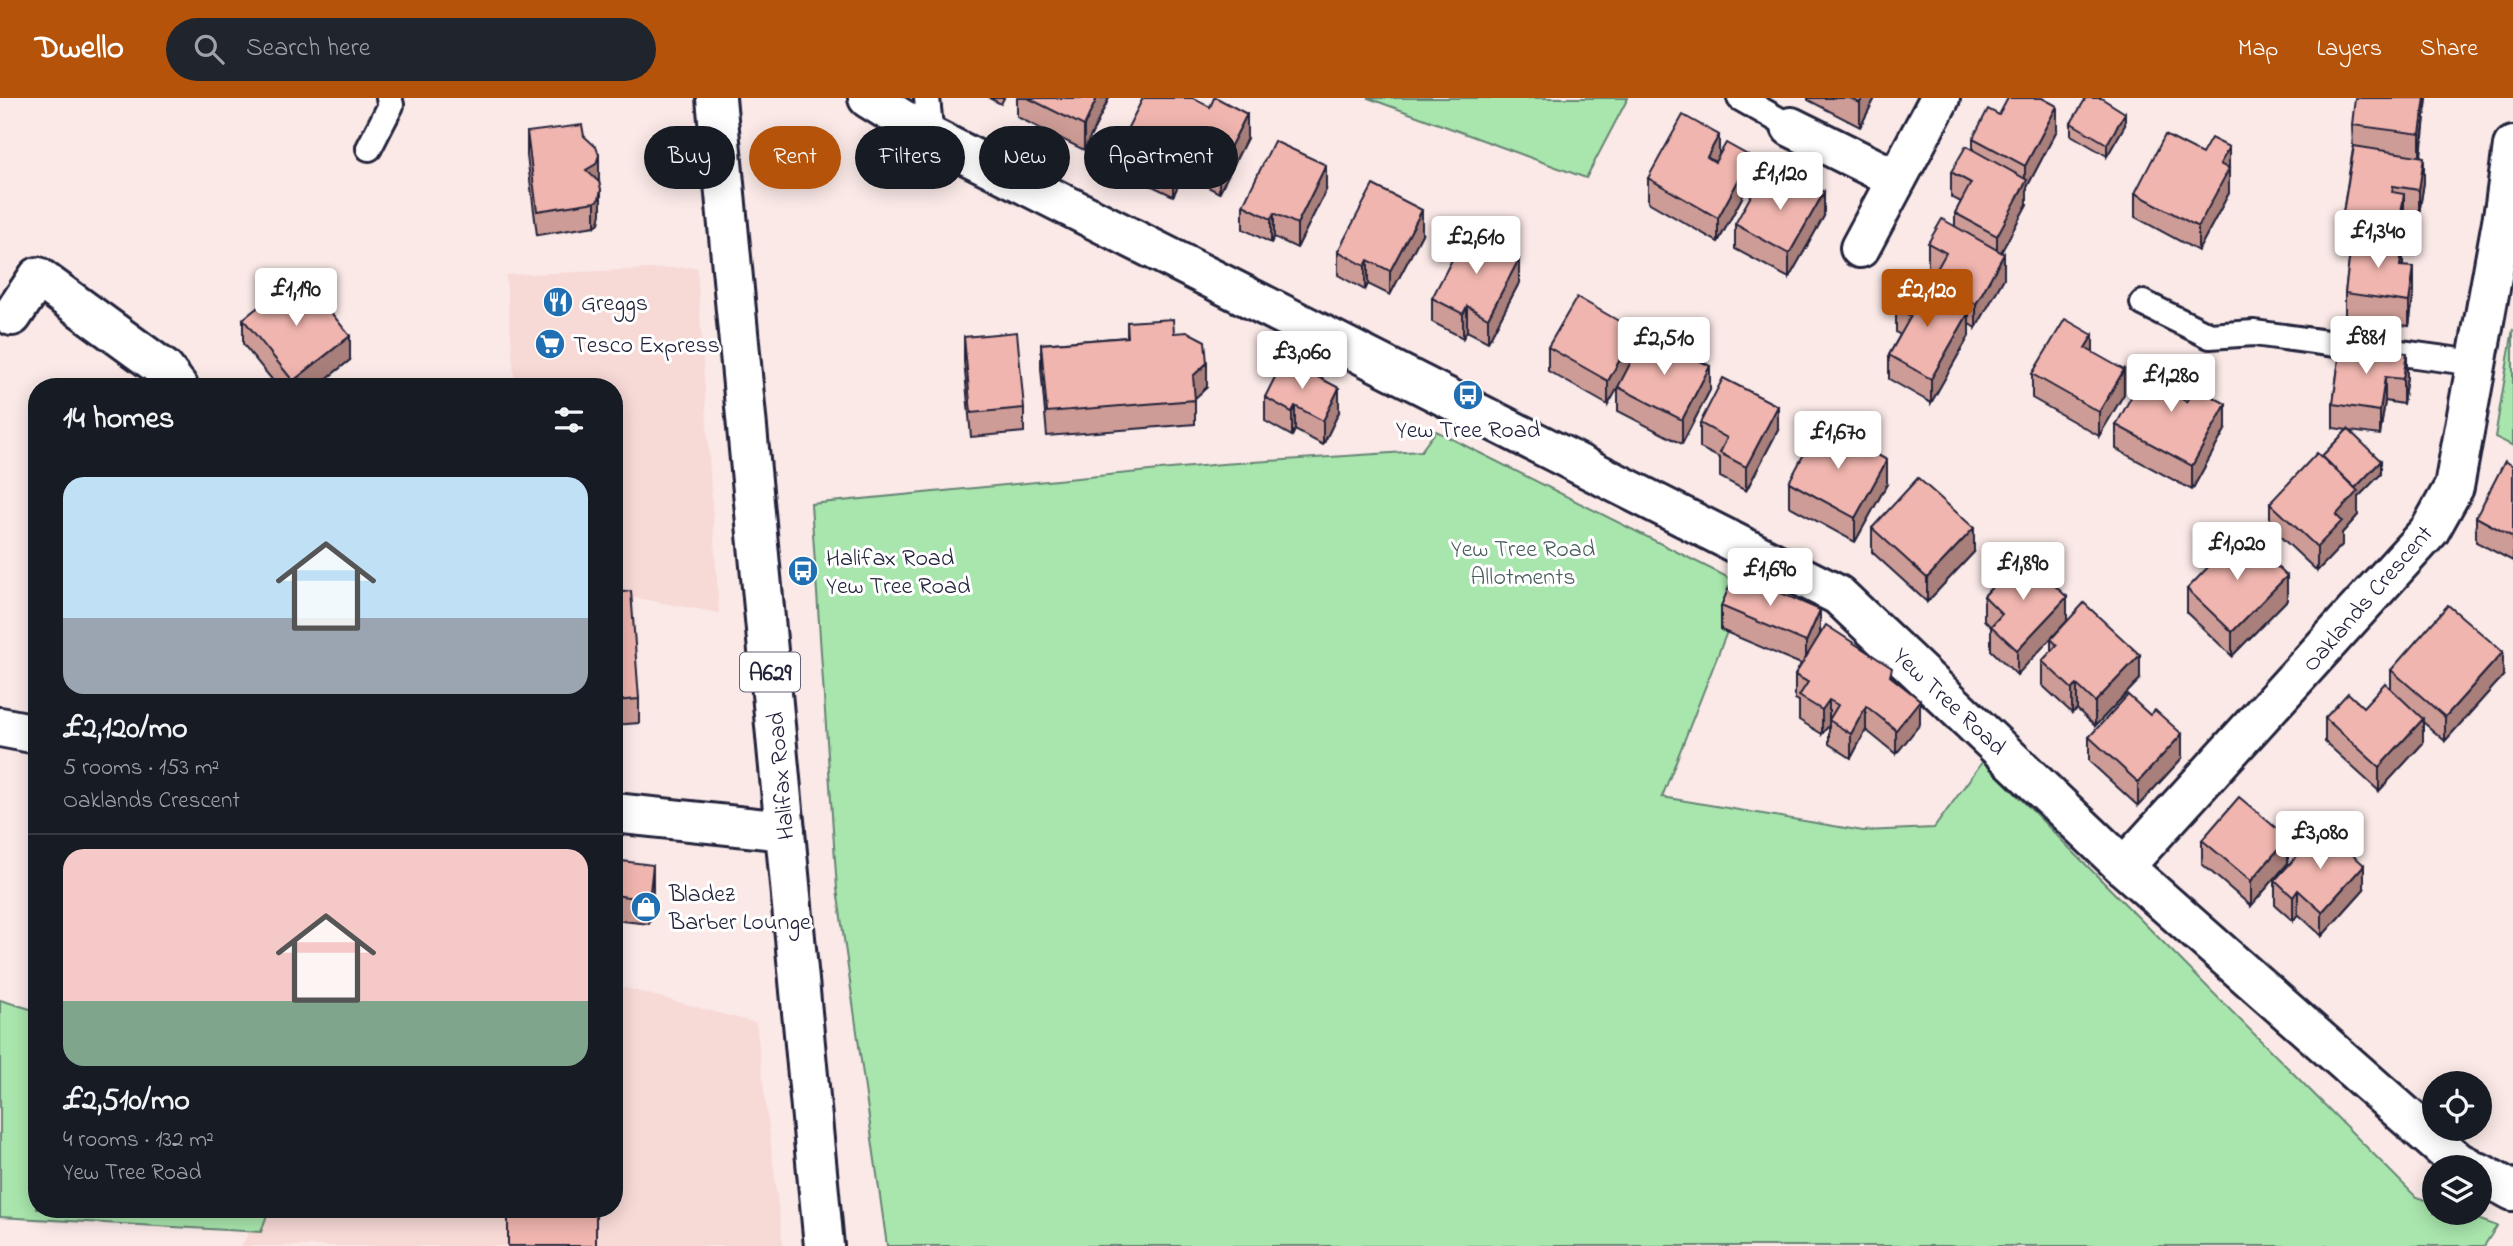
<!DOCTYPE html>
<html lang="en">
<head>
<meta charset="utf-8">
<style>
	body { margin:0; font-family:"Indie Flower",sans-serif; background:#20242c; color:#f1f3f6; height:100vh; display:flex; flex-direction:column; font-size:26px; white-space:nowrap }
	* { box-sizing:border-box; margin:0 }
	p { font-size:23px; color:#9ea1a6 }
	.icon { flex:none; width:38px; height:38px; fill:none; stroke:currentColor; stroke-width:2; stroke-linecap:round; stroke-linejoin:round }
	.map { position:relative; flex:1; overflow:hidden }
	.side { position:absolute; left:28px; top:280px; width:595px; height:840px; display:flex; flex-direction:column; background:#171b24; border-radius:28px; box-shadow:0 4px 18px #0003 }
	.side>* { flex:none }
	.banner { position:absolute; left:644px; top:28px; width:665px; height:63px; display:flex; gap:14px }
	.tools { position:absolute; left:2422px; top:973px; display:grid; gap:14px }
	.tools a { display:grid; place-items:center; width:70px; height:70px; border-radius:50%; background:#171b24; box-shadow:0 4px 18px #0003; font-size:35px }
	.price { position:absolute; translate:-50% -60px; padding:0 16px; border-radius:7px; background:#fff; color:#222; font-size:23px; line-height:46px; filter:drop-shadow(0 2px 4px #0008) }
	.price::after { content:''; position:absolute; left:50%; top:42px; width:21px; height:16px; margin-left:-10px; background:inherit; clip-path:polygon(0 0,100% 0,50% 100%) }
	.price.selected { background:#b45309; color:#fff }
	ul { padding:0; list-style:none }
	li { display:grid; align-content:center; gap:14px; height:371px; padding:0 35px }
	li+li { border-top:2px solid #363941 }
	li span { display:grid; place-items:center; height:217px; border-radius:21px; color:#555 }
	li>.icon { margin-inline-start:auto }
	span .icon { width:126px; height:126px; fill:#fffc; stroke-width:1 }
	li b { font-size:30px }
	h2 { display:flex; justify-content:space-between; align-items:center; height:84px; padding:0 35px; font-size:30px }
	.tag { padding:0 24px; border-radius:32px; background:#171b24; box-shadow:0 4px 18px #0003; font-size:24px; line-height:63px }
	.tag.selected { background:#b45309; color:#fff }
	header { display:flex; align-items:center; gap:42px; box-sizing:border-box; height:98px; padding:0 35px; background:#b45309; color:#fff }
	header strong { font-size:33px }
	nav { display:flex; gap:38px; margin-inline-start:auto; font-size:24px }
	.search { width:490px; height:63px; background:#20242c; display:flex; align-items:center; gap:18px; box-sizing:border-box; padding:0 24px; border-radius:38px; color:#9ea1a6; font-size:26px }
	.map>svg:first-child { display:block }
	.built { fill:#f7d9d6 }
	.green { fill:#a9e6ad; stroke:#668474; stroke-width:2 }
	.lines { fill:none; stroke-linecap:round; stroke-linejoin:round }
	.service-casing { stroke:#22223b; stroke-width:30 }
	.minor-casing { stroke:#22223b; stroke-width:44 }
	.trunk-casing { stroke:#22223b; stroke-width:44 }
	.service { stroke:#fff; stroke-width:24 }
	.minor { stroke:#fff; stroke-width:38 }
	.trunk { stroke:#fff; stroke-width:38 }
	.wall { fill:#ce9c96; stroke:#22223b; stroke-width:2 }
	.shaded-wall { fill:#a87f7a; stroke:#22223b; stroke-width:2 }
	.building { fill:#f0b5ae; stroke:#22223b; stroke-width:2 }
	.labels { text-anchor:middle; stroke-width:6; stroke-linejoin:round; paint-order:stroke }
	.shield { fill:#fff; stroke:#646476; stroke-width:2 }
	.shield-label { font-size:23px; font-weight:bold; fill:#22223b }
	.poi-label { font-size:24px; fill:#22223b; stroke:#fff; text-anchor:start }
	.park-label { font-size:24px; fill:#4a5d5d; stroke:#fff }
	.street-label { font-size:24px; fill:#22223b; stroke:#fff }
</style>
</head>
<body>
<header>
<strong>Dwello</strong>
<div class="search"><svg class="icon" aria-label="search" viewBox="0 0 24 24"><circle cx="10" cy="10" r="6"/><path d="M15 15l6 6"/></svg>Search here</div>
<nav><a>Map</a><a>Layers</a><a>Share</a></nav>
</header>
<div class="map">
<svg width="2513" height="1148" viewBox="0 0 2513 1148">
	<rect width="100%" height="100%" fill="#fae9e7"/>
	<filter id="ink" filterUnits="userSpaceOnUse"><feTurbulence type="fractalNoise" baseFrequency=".0143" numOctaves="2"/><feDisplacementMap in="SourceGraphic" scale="14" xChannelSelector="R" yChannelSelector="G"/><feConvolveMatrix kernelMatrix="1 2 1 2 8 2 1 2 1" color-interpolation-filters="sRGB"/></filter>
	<g filter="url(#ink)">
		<g class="built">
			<polygon points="697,169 719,515 614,496 614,289 515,289 506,177"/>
			<polygon points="614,887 756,925 783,1148 241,1148 263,1111 614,1111"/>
		</g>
		<g class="green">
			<polygon points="1368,0 1628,0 1586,80"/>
			<polygon points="2513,231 2513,348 2495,339"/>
			<polygon points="1436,333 1745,488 1662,699 1863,733 1934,730 1983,663 2416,1099 2434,1105 2434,1115 2461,1115 2497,1128 2484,1148 887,1148 837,791 811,406 1222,366 1421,353"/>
			<polygon points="0,902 37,913 37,1111 269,1111 261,1134 0,1119"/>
		</g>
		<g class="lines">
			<g class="service-casing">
				<g id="service">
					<polyline points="927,0 931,39"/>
					<polyline points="1740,0 1791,29"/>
					<polyline points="369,50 391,7 389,0"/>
					<polyline points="2143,205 2210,238 2254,235 2475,265"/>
				</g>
			</g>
			<g class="minor-casing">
				<g id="minor">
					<polyline points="868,0 931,39 1838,497 2124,769 2458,1064 2468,1069"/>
					<polyline points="1791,29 1896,81"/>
					<polyline points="1860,150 1940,0"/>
					<polyline points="12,218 38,179 164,271 178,289"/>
					<polyline points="0,629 37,636"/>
					<polyline points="614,715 785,733"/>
					<polyline points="2124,769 2430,432 2454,389 2505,107 2513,48"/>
					<polyline points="2480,1075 2513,1093"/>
				</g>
			</g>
			<g class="trunk-casing">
				<polyline id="trunk" points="716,0 824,1148"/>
			</g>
			<use href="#service" class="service"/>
			<use href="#minor" class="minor"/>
			<use href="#trunk" class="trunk"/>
		</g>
		<g class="wall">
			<polygon points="989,0 1004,0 1001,6"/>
			<polygon points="1017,0 1109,0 1084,52 1017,19"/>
			<polygon points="1808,0 1875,0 1860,29 1808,2"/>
			<polygon points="2427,0 2421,59 2424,84 2419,116 2404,114 2400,145 2403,168 2414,193 2409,228 2345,219 2345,195 2351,147 2342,146 2342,121 2353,51 2352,27"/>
			<polygon points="1210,9 1247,40 1219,95 1184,76 1173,98 1146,85 1146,80 1121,67 1121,43"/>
			<polygon points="1999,17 2057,32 2027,89 2027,106 2001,154 2004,180 1976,230 1969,226 1969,238 1931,305 1889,281 1889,257 1900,237 1896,234 1896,210 1932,192 1932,180 1936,173 1928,169 1928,145 1955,128 1955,115 1961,104 1951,99 1951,74 1973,52 1973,40"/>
			<polygon points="2071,25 2125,27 2107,58 2071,37"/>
			<polygon points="527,34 584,38 599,81 601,115 599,125 595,128 537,137 527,58"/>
			<polygon points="2229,49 2229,95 2198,153 2135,119 2135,95 2202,56"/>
			<polygon points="1719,56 1751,83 1718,144 1648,104 1648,80"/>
			<polygon points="1326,92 1297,150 1274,139 1271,145 1243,131 1243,107"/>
			<polygon points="1824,118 1789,180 1735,151 1735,126"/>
			<polygon points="1422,136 1390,197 1368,186 1365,192 1338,177 1338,153"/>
			<polygon points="1519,185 1488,244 1467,233 1463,240 1432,224 1432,200"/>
			<polygon points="243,221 350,262 316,289 278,289 243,246"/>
			<polygon points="1127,224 1174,235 1207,289 1195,300 1195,326 1047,338 1041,270 1041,246 1127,239"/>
			<polygon points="964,239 1024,310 1024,334 971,339 964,263"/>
			<polygon points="2341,246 2407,279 2403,306 2385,303 2380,337 2350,333 2381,376 2358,399 2358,417 2342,435 2342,447 2317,473 2270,429 2270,405 2322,359 2322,358 2347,332 2333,330 2333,306"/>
			<polygon points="1548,249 1636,254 1710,292 1682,346 1618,313 1618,289 1621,284 1608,307 1548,273"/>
			<polygon points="2093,254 2124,296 2099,338 2032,300 2032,276"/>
			<polygon points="1265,299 1339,314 1323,347 1295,332 1292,338 1265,323"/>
			<polygon points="2190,300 2226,330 2192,392 2116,351 2116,327"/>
			<polygon points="1700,325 1778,332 1746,393 1720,379 1720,360 1700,350"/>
			<polygon points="2513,368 2513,463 2476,444 2476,419"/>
			<polygon points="1789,384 1887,386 1855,444 1789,408"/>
			<polygon points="1872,430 1974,454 1927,504 1872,454"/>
			<polygon points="2022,457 2017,577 1991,552 1991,529 1984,522 1984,498"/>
			<polygon points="2187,491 2287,502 2232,558 2187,515"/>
			<polygon points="614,495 639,601 639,625 614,627"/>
			<polygon points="1721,508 1820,536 1892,580 1920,626 1896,656 1866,632 1851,660 1829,646 1829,627 1822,636 1799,622 1799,603 1795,601 1795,577 1801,566 1721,532"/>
			<polygon points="2051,541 2140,581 2095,628 2077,611 2072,615 2042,587 2042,563 2051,554"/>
			<polygon points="2391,572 2503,578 2445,643 2423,624 2423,645 2379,693 2325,644 2325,620 2363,609 2391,591"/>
			<polygon points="2089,639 2182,660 2138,708 2089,663"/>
			<polygon points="2202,742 2288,765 2251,808 2202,766"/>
			<polygon points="614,762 653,791 649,826 614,822"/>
			<polygon points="2275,782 2364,791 2322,838 2298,816 2293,823 2275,807"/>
		</g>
		<g class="shaded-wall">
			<polygon points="1097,0 1109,0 1084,52 1084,28"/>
			<polygon points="1862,0 1875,0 1860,29 1860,5"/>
			<polygon points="2425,0 2427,0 2420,60 2420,36"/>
			<polygon points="2057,8 2057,32 2027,89 2027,106 1997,162 1997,138 2025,84 2025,68"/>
			<polygon points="2125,15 2125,27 2107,58 2107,46"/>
			<polygon points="1247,16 1247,40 1219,95 1219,71"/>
			<polygon points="1719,37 1719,61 1707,83 1707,59"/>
			<polygon points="2229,49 2229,95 2198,153 2198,129 2220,66"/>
			<polygon points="1184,52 1184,76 1173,98 1173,74"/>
			<polygon points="599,57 599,81 596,90 586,72"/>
			<polygon points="1751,59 1751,83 1718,144 1718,120"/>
			<polygon points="2424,59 2424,84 2419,116 2419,92"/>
			<polygon points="1326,67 1326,92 1297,150 1297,126"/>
			<polygon points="601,91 601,115 599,125 595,128 595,104"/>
			<polygon points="1824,94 1824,118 1789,180 1789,156"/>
			<polygon points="2404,96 2404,121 2399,154 2399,130"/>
			<polygon points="1422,112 1422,136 1390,197 1390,173"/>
			<polygon points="1274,115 1274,139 1271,145 1271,121"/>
			<polygon points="2403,145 2403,169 2400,168"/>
			<polygon points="2004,156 2004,180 1976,230 1976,206"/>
			<polygon points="1519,161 1519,185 1488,244 1488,220"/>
			<polygon points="1368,162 1368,186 1365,192 1365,168"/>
			<polygon points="2414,169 2414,193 2409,228 2409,204"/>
			<polygon points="1467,208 1467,233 1463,240 1463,216"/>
			<polygon points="1969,214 1969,238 1931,305 1931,281"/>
			<polygon points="1636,233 1636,258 1608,307 1608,283"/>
			<polygon points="2093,237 2093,261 2085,250"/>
			<polygon points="350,238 350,262 316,289 293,289 293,283"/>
			<polygon points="2407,255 2407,279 2403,306 2403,281"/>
			<polygon points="1207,265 1207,289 1193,302 1193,278"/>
			<polygon points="1710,268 1710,292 1682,346 1682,322"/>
			<polygon points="2124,272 2124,296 2099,338 2099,314"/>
			<polygon points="2385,279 2385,303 2380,337 2380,313"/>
			<polygon points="2190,283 2190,307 2180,300"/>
			<polygon points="1339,290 1339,314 1323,347 1323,323"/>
			<polygon points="2226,306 2226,330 2192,392 2192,368"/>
			<polygon points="1295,308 1295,332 1292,338 1292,314"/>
			<polygon points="1778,308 1778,332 1746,393 1746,369"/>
			<polygon points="1887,362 1887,386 1855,444 1855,420"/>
			<polygon points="2381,363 2381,376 2358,399 2358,417 2342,435 2342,447 2317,473 2317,449 2336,417 2355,390"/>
			<polygon points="1974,430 1974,454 1927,504 1927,480"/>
			<polygon points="2287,478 2287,502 2232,558 2232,534"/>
			<polygon points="2067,499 2067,523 2017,577 2017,552"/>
			<polygon points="1820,512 1820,536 1806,568 1806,544"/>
			<polygon points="2503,554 2503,578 2445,643 2445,619"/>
			<polygon points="2140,557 2140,581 2095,628 2095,604"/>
			<polygon points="2077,587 2077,611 2072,615 2072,591"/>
			<polygon points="1829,602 1829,627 1822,636 1822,612"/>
			<polygon points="1920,602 1920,626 1896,656 1896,632"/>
			<polygon points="1866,608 1866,632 1851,660 1851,636"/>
			<polygon points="2423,621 2423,645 2379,693 2379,669"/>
			<polygon points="2182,636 2182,660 2138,708 2138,684"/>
			<polygon points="2288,740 2288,765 2251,808 2251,783"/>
			<polygon points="653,767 653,791 649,826 649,802"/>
			<polygon points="2364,767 2364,791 2322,838 2322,814"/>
			<polygon points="2298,792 2298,816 2293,823 2293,799"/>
		</g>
		<g class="building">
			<polygon points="1028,0 1097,0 1084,28"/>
			<polygon points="1143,0 1193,0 1210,9 1214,0 1217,0 1247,16 1219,71 1184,52 1173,74 1146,61 1148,57 1121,43"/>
			<polygon points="1850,0 1862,0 1860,5"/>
			<polygon points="2008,0 2042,0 2057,8 2025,68 1973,40 1988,11 1999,17"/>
			<polygon points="2086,0 2101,0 2125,15 2107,46 2071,25"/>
			<polygon points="2355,0 2425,0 2420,36 2352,27"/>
			<polygon points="1683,17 1719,37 1707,59 1715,64 1726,45 1751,59 1718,120 1648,80"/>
			<polygon points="582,27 584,38 596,49 599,57 596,66 586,72 599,84 601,91 599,101 595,104 537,113 527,34"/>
			<polygon points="2165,37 2202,56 2211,40 2229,49 2220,66 2229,71 2198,129 2135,95"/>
			<polygon points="1274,43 1326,67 1297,126 1274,115 1271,121 1243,107"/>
			<polygon points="1966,48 2027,82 1997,138 1955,115 1971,85 1951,74"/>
			<polygon points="2354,48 2424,59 2419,92 2393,88 2392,94 2404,96 2399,130 2342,121"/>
			<polygon points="1793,76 1824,94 1789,156 1735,126 1761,80 1784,93"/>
			<polygon points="1373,87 1422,112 1390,173 1368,162 1365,168 1338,153"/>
			<polygon points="1942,121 2004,156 1976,206 1932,180 1946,155 1928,145"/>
			<polygon points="1467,133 1519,161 1488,220 1467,208 1463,216 1432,200"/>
			<polygon points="2352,138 2403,145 2400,168 2414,169 2409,204 2345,195"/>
			<polygon points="300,176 350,238 293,283 243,221"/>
			<polygon points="1913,182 1969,214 1931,281 1889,257 1911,218 1896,210"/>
			<polygon points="1577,199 1636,233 1608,283 1548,249"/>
			<polygon points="1173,221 1174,235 1188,234 1205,243 1207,265 1193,278 1195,302 1047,314 1041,246 1128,239 1127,224"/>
			<polygon points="2065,221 2093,237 2085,250 2124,272 2099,314 2032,276"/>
			<polygon points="1017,234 1024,310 971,315 964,239"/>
			<polygon points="1646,235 1710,268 1682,322 1618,289"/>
			<polygon points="2341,246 2407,255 2403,281 2385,279 2380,313 2333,306"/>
			<polygon points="1284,261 1339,290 1323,323 1295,308 1292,314 1265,299"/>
			<polygon points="2151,262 2190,283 2180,300 2187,304 2195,289 2226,306 2192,368 2116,327"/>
			<polygon points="1723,280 1778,308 1746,369 1720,355 1727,340 1700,325"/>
			<polygon points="1820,326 1887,362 1855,420 1789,384"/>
			<polygon points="2348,331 2381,363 2355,390 2322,358"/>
			<polygon points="2317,355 2358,393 2336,417 2342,423 2317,449 2270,405"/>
			<polygon points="2505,363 2513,368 2513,439 2476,419"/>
			<polygon points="1918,380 1974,430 1927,480 1872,430"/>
			<polygon points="2241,435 2287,478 2232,534 2187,491"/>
			<polygon points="2022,457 2067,499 2017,552 1991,528 2002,516 1984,498"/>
			<polygon points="1735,475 1820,512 1806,544 1721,508"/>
			<polygon points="631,493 639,601 614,603 614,495"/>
			<polygon points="2084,505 2140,557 2095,604 2077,587 2072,591 2042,563 2057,547 2051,541"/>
			<polygon points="2448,507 2503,554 2445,619 2391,572"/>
			<polygon points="1826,527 1892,570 1890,578 1920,602 1896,632 1866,608 1851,636 1829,622 1838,607 1829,602 1822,612 1799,598 1808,584 1795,577"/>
			<polygon points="2385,585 2423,621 2379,669 2325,620 2348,595 2363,609"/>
			<polygon points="2128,597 2150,617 2155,612 2182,636 2138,684 2089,639"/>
			<polygon points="2239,699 2288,740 2251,783 2202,742"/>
			<polygon points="2323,730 2364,767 2322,814 2298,792 2293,799 2275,782"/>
			<polygon points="614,762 653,767 649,802 614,797"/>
			<rect x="508" y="1111" width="88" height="37"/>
		</g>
	</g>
	<defs>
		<g id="restaurant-disc" transform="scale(1.575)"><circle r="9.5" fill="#1f6fb2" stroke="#fff"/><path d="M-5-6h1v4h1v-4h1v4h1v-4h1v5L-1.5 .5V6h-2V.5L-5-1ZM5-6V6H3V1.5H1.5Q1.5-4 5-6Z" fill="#fff"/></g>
		<g id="supermarket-disc" transform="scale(1.575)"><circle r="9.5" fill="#1f6fb2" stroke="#fff"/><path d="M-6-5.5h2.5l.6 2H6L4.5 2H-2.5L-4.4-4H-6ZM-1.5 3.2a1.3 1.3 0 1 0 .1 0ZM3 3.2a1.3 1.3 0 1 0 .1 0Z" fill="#fff"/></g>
		<g id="bus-disc" transform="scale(1.575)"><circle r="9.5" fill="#1f6fb2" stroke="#fff"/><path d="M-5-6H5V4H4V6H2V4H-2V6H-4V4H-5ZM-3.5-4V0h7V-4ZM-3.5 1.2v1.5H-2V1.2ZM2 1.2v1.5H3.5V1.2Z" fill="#fff"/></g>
		<g id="shop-disc" transform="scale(1.575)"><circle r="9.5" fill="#1f6fb2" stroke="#fff"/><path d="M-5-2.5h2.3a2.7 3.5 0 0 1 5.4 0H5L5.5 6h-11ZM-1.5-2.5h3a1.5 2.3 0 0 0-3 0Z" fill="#fff"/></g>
	</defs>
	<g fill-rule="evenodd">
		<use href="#restaurant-disc" x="558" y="204"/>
		<use href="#supermarket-disc" x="550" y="246"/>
		<use href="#bus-disc" x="1468" y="297"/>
		<use href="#bus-disc" x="803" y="473"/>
		<use href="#shop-disc" x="646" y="809"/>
	</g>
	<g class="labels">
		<rect class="shield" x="740" y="554.5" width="60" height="39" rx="5"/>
		<g class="shield-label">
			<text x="770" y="582">A629</text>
		</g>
		<g class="poi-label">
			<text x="581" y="212">Greggs</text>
			<text x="573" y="254">Tesco Express</text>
			<text x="1468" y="339" text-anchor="middle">Yew Tree Road</text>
			<text x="826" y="467">Halifax Road<tspan x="826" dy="28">Yew Tree Road</tspan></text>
			<text x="669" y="803">Bladez<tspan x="669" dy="28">Barber Lounge</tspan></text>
		</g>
		<g class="park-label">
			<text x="1523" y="458">Yew Tree Road<tspan x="1523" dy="28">Allotments</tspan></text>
		</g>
		<g class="street-label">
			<text transform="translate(2367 500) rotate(-49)" y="8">Oaklands Crescent</text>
			<text transform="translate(1950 603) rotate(43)" y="8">Yew Tree Road</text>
			<text transform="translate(780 678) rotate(-95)" y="8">Halifax Road</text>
		</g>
	</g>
</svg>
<div class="tools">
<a><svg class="icon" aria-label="locate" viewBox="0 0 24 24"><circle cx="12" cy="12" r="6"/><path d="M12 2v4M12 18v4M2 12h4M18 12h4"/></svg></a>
<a><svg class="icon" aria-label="layers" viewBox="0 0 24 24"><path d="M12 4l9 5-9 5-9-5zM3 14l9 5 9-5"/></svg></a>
</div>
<b class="price" style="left:1780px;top:114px">£1,120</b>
<b class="price" style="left:2378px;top:172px">£1,340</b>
<b class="price" style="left:1476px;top:178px">£2,610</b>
<b class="price" style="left:296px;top:230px">£1,190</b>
<b class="price selected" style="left:1927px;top:231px">£2,120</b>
<b class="price" style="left:2366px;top:278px">£881</b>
<b class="price" style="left:1664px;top:279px">£2,510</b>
<b class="price" style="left:1302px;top:293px">£3,060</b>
<b class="price" style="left:2171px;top:316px">£1,280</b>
<b class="price" style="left:1838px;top:373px">£1,670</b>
<b class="price" style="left:2237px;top:484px">£1,020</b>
<b class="price" style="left:2023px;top:504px">£1,890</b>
<b class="price" style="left:1770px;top:510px">£1,690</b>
<b class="price" style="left:2320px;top:773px">£3,080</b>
<div class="banner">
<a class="tag">Buy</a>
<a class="tag selected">Rent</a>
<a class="tag">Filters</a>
<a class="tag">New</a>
<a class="tag">Apartment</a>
</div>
<section class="side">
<h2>14 homes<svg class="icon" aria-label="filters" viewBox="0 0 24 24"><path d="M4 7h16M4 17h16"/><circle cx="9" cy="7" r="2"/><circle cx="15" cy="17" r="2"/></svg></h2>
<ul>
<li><span style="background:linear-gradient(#bfe0f5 65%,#9aa5b1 0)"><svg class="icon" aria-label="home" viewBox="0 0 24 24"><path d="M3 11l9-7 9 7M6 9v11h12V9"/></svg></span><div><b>£2,120/mo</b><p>5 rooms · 153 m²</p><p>Oaklands Crescent</p></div></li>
<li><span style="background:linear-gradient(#f6c9c9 70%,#7fa58c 0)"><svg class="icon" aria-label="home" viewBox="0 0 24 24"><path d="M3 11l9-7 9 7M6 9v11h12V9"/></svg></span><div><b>£2,510/mo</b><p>4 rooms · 132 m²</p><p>Yew Tree Road</p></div></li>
</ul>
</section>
</div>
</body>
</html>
